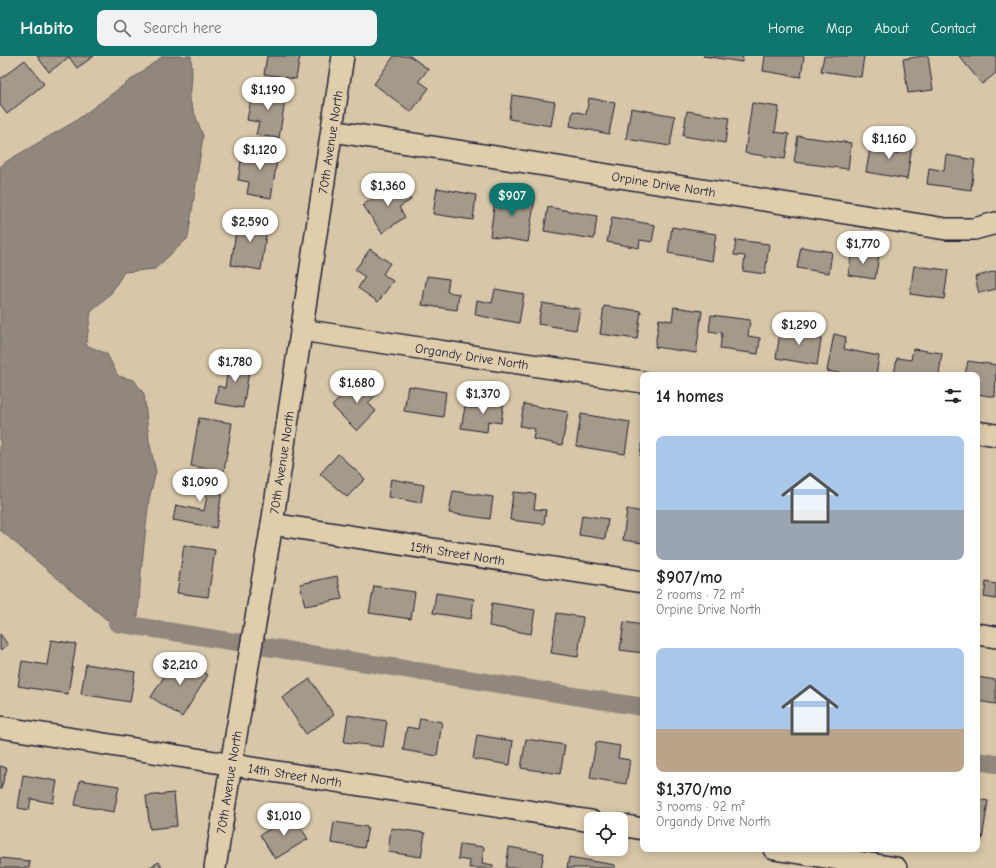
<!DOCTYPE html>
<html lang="en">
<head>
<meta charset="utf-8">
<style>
	body { margin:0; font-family:"Comic Neue",sans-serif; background:#f2f2f2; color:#222; height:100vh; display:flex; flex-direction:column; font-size:15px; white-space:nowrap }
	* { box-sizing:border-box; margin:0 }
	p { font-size:13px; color:#767676 }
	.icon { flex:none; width:22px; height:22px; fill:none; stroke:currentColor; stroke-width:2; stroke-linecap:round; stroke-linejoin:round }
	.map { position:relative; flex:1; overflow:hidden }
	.panel { position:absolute; left:640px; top:316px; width:340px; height:480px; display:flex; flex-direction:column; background:#fff; border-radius:8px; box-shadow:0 2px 10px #0003 }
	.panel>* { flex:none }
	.fabs { position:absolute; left:584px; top:756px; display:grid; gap:8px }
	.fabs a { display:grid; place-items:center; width:44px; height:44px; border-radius:8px; background:#fff; box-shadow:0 2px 10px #0003; font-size:20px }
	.price { position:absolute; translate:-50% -34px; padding:0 9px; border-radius:14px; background:#fff; color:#222; font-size:13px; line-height:26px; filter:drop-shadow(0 1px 2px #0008) }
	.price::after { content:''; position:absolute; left:50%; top:24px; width:12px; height:9px; margin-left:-6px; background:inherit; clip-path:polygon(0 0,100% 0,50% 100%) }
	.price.active { background:#0f766e; color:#fff }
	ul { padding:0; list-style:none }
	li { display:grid; align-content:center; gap:8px; height:212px; padding:0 16px }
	li span { display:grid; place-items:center; height:124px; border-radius:8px; color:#555 }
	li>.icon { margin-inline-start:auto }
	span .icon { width:72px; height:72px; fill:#fffc; stroke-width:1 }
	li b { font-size:17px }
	h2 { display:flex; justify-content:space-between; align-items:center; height:48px; padding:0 16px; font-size:17px }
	header { display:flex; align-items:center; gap:24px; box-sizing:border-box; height:56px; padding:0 20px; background:#0f766e; color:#fff }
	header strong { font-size:19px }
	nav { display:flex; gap:22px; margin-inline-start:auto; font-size:14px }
	.search { width:280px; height:36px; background:#f2f2f2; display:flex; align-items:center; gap:10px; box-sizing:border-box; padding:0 14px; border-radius:8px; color:#767676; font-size:15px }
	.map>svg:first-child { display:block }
	.water { fill:#91877d; stroke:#655f63 }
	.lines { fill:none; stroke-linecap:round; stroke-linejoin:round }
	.canal { stroke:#91877d; stroke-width:18 }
	.building { fill:#a59989; stroke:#22223b }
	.minor-casing { stroke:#22223b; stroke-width:24 }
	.minor { stroke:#dfcdab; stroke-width:21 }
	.labels { text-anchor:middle; stroke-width:3.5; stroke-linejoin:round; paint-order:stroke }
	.street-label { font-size:13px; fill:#22223b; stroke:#dfcdab }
</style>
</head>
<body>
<header>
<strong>Habito</strong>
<div class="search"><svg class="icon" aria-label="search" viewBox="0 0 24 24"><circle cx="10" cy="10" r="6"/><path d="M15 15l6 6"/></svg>Search here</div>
<nav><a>Home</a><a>Map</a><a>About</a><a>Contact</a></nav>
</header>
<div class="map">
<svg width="996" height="812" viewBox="0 0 996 812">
	<rect width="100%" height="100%" fill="#d7c6a7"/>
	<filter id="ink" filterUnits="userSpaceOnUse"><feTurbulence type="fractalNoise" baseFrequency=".025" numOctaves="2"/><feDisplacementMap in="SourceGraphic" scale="8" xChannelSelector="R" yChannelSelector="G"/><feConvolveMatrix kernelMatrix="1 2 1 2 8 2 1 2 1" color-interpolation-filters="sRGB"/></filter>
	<g filter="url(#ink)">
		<polygon class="water" points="163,0 191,0 192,19 190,45 203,80 188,182 155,213 124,216 111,237 91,256 86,289 107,298 118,320 134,324 144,338 149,384 156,416 149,443 141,516 138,560 117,567 106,563 0,474 0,111 7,105 74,66"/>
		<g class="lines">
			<g class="canal">
				<polyline points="117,567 643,651"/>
				<polyline points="977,705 996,708"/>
			</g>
		</g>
		<g class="building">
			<polygon points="37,0 94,0 77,12 69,1 49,16"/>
			<polygon points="267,0 300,0 296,23 264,18"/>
			<polygon points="394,0 410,0 428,13 419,25 429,32 411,56 374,28"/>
			<polygon points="703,0 743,0 742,6"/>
			<polygon points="765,0 804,0 801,21 763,15"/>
			<polygon points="824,0 864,0 861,21 821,15"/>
			<polygon points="923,0 928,0 933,34 908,37 903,3"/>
			<polygon points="959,0 996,0 996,17 982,28"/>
			<polygon points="25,4 44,28 7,58 0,49 0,23"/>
			<polygon points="265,28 287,32 279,82 256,79 259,66 247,64 252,38 263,41"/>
			<polygon points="512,39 555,46 551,70 509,63"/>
			<polygon points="589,42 615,47 609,78 570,70 573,55 586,58"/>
			<polygon points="752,47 779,51 775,76 789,78 785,103 745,97"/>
			<polygon points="631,52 675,60 670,90 626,83"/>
			<polygon points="687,55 729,62 725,87 683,80"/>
			<polygon points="798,80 851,87 848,113 794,106"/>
			<polygon points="872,82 885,84 884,96 897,98 899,86 912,88 907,123 866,116"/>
			<polygon points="256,88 279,92 271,142 247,138 249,126 238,124 242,99 254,101"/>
			<polygon points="946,99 975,104 971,134 927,128 929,112 944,115"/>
			<polygon points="398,125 411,144 399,151 405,161 382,177 363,149"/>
			<polygon points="437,132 476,139 473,164 433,158"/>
			<polygon points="496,136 535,142 528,186 490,180"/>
			<polygon points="548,151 597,160 594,183 544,175"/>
			<polygon points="238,161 268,165 261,214 231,209"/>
			<polygon points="612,161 655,169 652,186 640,184 639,192 607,186"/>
			<polygon points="672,171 716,178 712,205 668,197"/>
			<polygon points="736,184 769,188 765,218 743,215 745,200 734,199"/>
			<polygon points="801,191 832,196 829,217 797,212"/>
			<polygon points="370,193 390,207 383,218 393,225 378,246 358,232 365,221 355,214"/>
			<polygon points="852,195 879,200 875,223 848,219"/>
			<polygon points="914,210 948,214 944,243 910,238"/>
			<polygon points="996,215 996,233 979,237 975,221"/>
			<polygon points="427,220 449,223 447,236 459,238 457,254 422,249"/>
			<polygon points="495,233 524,238 519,267 475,259 477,244 492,247"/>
			<polygon points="542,247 580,253 576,274 538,268"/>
			<polygon points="604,250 641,255 637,283 600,278"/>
			<polygon points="674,251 702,255 696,297 655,291 659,263 672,265"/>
			<polygon points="711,259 750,264 748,280 760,282 758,298 720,293 722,277 709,275"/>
			<polygon points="781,271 822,278 817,309 776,302"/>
			<polygon points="834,278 846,281 844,293 879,300 876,319 850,319 827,315"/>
			<polygon points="913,293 942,297 939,319 894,319 897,302 911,304"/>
			<polygon points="230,299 251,303 243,352 215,347 218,330 225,332"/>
			<polygon points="968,305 996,309 995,341 977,338 977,319 965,319"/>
			<polygon points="361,320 378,337 368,347 376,355 357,375 332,350"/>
			<polygon points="408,330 446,336 443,361 404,355"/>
			<polygon points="479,342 504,345 501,367 488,365 487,376 461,372 465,351 477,352"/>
			<polygon points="524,348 568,356 562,389 533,383 535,373 520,370"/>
			<polygon points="581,358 630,366 625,398 576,390"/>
			<polygon points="199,362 232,367 224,415 191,410"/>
			<polygon points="643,380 643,401 640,400"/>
			<polygon points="338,398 365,423 347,441 320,418"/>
			<polygon points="181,420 223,429 216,472 173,464 176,449 204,455 207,440 179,435"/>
			<polygon points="391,423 424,429 421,447 388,441"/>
			<polygon points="453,435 493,441 490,463 449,457"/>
			<polygon points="513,436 536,438 534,453 546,454 544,468 510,464"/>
			<polygon points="627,453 643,456 643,487 623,484"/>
			<polygon points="582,459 608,463 605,483 579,479"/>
			<polygon points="184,489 215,494 208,541 177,537"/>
			<polygon points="337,520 342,543 305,550 300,528"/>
			<polygon points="986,526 996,528 996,543 984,541"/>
			<polygon points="374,530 415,536 411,563 369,557"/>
			<polygon points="436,537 474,543 471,563 433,557"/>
			<polygon points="492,547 535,554 531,578 489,570"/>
			<polygon points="557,557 583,561 578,601 551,597"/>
			<polygon points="624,566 643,569 643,597 620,594"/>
			<polygon points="0,578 8,589 0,594"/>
			<polygon points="51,584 76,588 68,638 18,630 22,605 47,609"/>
			<polygon points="178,599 208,619 182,661 151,641"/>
			<polygon points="86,608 135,616 130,646 81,638"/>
			<polygon points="977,621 996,624 996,648 977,645"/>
			<polygon points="310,623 334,659 306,678 282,642"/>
			<polygon points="348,659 387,665 383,691 344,686"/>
			<polygon points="420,662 442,666 437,700 403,694 407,671 418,673"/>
			<polygon points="477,679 513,685 510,709 473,703"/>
			<polygon points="526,683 565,689 560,718 521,712"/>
			<polygon points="596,686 620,690 618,702 630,704 626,728 590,722"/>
			<polygon points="0,710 7,712 1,733 0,733"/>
			<polygon points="23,719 57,725 53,747 31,743 29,754 18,752"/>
			<polygon points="80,724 119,730 114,756 75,749"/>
			<polygon points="174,737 177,770 150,773 146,740"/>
			<polygon points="977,743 988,745 982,784 977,783"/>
			<polygon points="293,759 308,783 275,803 260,779"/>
			<polygon points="334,766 368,771 364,792 331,787"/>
			<polygon points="391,772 425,777 421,801 388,796"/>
			<polygon points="460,788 484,791 482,807 493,809 493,812 469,812 470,805 458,803"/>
			<polygon points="509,791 544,797 541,812 506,812"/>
			<polygon points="569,801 615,809 615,812 567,812"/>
			<polygon points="0,802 30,805 29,812 0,812"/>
			<polygon points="159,806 162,812 148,812"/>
		</g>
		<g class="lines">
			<g class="minor-casing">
				<g id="minor">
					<path id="s1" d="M332,75L946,173H974L996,167"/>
					<path id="s2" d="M301,274L643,326"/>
					<polyline points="977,376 996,379"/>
					<path id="s3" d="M272,468L643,526"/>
					<polyline points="977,578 996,581"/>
					<path id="s4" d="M0,671L252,712L591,765"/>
					<polyline points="621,769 643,773"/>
					<polyline points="774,793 896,812"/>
					<path id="s5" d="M215,812L231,709L272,468L343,0"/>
				</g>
			</g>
			<use href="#minor" class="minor"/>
		</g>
	</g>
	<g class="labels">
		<g class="street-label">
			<text dy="5" stroke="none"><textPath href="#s5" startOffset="735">70th Avenue North</textPath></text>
			<text dy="5" stroke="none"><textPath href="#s1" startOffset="336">Orpine Drive North</textPath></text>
			<text dy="5" stroke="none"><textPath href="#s2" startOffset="173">Organdy Drive North</textPath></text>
			<text dy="5" stroke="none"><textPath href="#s5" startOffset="411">70th Avenue North</textPath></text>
			<text dy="5" stroke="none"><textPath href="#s3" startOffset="188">15th Street North</textPath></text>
			<text dy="5" stroke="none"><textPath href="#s4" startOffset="299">14th Street North</textPath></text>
			<text dy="5" stroke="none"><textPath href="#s5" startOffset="87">70th Avenue North</textPath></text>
		</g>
	</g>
</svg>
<div class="fabs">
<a><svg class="icon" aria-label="locate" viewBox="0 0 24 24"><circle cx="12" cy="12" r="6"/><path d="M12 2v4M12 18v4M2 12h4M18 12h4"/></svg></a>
</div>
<b class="price" style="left:268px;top:55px">$1,190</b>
<b class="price" style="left:889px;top:104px">$1,160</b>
<b class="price" style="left:260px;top:115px">$1,120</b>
<b class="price" style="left:388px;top:151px">$1,360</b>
<b class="price active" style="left:512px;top:161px">$907</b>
<b class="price" style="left:250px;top:187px">$2,590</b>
<b class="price" style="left:863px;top:209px">$1,770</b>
<b class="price" style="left:799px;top:290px">$1,290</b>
<b class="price" style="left:235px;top:327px">$1,780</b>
<b class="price" style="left:357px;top:348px">$1,680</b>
<b class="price" style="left:483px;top:359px">$1,370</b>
<b class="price" style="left:200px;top:447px">$1,090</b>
<b class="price" style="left:180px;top:630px">$2,210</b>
<b class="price" style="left:284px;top:781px">$1,010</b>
<section class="panel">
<h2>14 homes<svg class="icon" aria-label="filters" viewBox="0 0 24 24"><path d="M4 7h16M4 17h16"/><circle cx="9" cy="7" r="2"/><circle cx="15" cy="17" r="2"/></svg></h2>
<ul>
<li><span style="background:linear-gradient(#a9c7e8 60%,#9aa5b1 0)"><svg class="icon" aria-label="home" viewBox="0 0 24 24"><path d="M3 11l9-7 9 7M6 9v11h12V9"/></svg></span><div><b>$907/mo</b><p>2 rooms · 72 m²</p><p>Orpine Drive North</p></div></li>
<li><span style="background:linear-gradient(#a9c7e8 65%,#b9a48a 0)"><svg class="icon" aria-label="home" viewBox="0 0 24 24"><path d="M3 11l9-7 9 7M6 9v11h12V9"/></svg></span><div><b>$1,370/mo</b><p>3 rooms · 92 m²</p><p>Organdy Drive North</p></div></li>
</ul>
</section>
</div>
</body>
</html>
